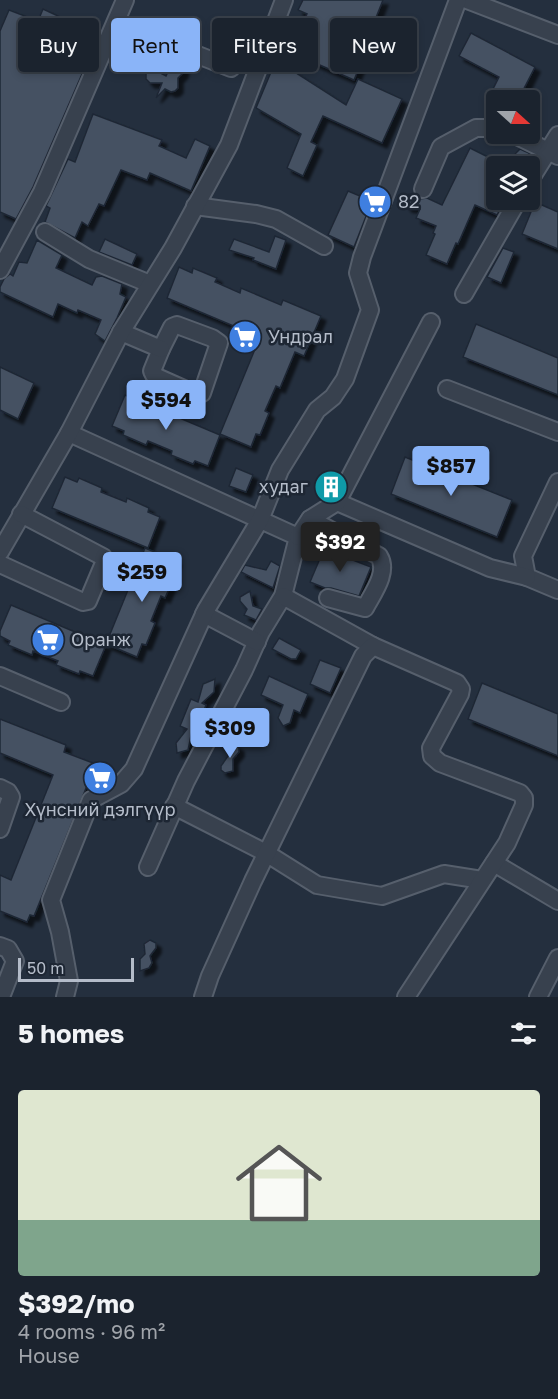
<!DOCTYPE html>
<html lang="en">
<head>
<meta charset="utf-8">
<style>
	body { margin:0; font-family:"Golos Text",sans-serif; background:#242b36; color:#f1f3f6; height:100vh; display:flex; flex-direction:column; font-size:22px; white-space:nowrap }
	* { box-sizing:border-box; margin:0 }
	p { font-size:20px; color:#a0a4aa }
	.icon { flex:none; width:33px; height:33px; fill:none; stroke:currentColor; stroke-width:2; stroke-linecap:round; stroke-linejoin:round }
	.map { position:relative; height:997px; overflow:hidden }
	.sheet { display:flex; flex-direction:column; background:#1b232e; flex:1 }
	.sheet>* { flex:none }
	.banner { position:absolute; left:18px; top:18px; width:522px; height:54px; display:flex; gap:12px }
	.needle { width:39px; rotate:111deg }
	.fabs { position:absolute; left:486px; top:90px; display:grid; gap:12px }
	.fabs a { display:grid; place-items:center; width:54px; height:54px; border-radius:6px; background:#1b232e; box-shadow:0 3px 9px #0003,0 0 0 2px #39404a; font-size:30px }
	.scale { position:absolute; left:18px; bottom:15px; width:116px; box-sizing:border-box; padding-left:6px; border:3px solid #b4bcc9; border-top:0; font-size:16px; line-height:21px; white-space:nowrap; color:#b4bcc9; -webkit-text-stroke:4px #1d2633; paint-order:stroke }
	.price { position:absolute; translate:-50% -51px; padding:0 14px; border-radius:6px; background:#8ab4f8; color:#111; font-size:20px; line-height:39px; filter:drop-shadow(0 2px 3px #0008) }
	.price::after { content:''; position:absolute; left:50%; top:36px; width:18px; height:14px; margin-left:-9px; background:inherit; clip-path:polygon(0 0,100% 0,50% 100%) }
	.price.current { background:#222; color:#fff }
	ul { padding:0; list-style:none }
	li { display:grid; align-content:center; gap:12px; height:318px; padding:0 18px }
	li+li { border-top:2px solid #39404a }
	li span { display:grid; place-items:center; height:186px; border-radius:6px; color:#555 }
	li>.icon { margin-inline-start:auto }
	span .icon { width:108px; height:108px; fill:#fffc; stroke-width:1 }
	li b { font-size:26px }
	h2 { display:flex; justify-content:space-between; align-items:center; height:72px; padding:0 18px; font-size:26px }
	.tag { padding:0 21px; border-radius:6px; background:#1b232e; box-shadow:0 3px 9px #0003,0 0 0 2px #39404a; font-size:21px; line-height:54px }
	.tag.current { background:#8ab4f8; color:#111 }
	.map>svg:first-child { display:block }
	.building { fill:#455162; stroke:#1f2835; stroke-width:1.5; filter:url(#shadow) }
	.lines { fill:none; stroke-linecap:round; stroke-linejoin:round }
	.minor-casing { stroke:#565f6c; stroke-width:20 }
	.minor { stroke:#38414e; stroke-width:16 }
	.labels { text-anchor:middle; stroke-width:5; stroke-linejoin:round; paint-order:stroke }
	.poi-label { font-size:18px; fill:#b4bcc9; stroke:#1d2633; text-anchor:start }
</style>
</head>
<body>
<div class="map">
<svg width="558" height="997" viewBox="0 0 558 997">
	<defs>
		<filter id="shadow"><feDropShadow dx="5" dy="5" stdDeviation="1.5" flood-color="#0009"/></filter>
	</defs>
	<rect width="100%" height="100%" fill="#242f3e"/>
	<g class="building">
		<polygon points="303,0 383,0 363,50 366,51 354,80 290,52 307,14 298,10"/>
		<polygon points="43,9 58,16 53,28 67,33 65,40 92,51 33,187 16,219 0,212 0,31 9,10 38,21"/>
		<polygon points="471,33 535,67 518,100 493,89 499,77 459,56"/>
		<polygon points="175,57 176,61 182,62 184,66 183,73 178,78 178,88 175,91 171,92 165,89 156,98 162,83 150,83 146,79 146,74 153,69 166,76"/>
		<polygon points="276,60 346,105 358,79 402,99 382,143 323,116 311,142 317,145 303,176 287,168 301,134 256,108"/>
		<polygon points="93,114 162,140 159,146 186,158 195,139 210,146 191,191 150,173 147,180 121,170 104,206 99,204 88,226 82,222 75,238 45,222 50,208 46,206 68,159 75,162"/>
		<polygon points="470,148 496,161 496,200 506,200 497,215 475,205 458,244 456,243 447,264 426,255 435,234 433,233 436,226 416,218 420,209 407,207 404,202 405,197 409,194 414,194 419,199 427,198 442,205"/>
		<polygon points="520,149 529,153 529,157 522,166 514,166 515,154"/>
		<polygon points="348,191 372,201 354,247 328,235"/>
		<polygon points="535,202 558,212 558,249 522,234"/>
		<polygon points="275,236 286,240 276,269 253,260 254,258 229,250 234,239 269,252"/>
		<polygon points="105,239 137,254 132,265 99,252"/>
		<polygon points="37,240 62,255 56,268 92,285 96,277 102,276 122,284 120,294 126,297 117,318 105,341 95,334 101,320 78,310 77,313 58,304 53,317 0,292 0,287 4,279 10,274 13,276 19,262 27,263"/>
		<polygon points="503,248 514,252 501,283 487,277"/>
		<polygon points="179,267 192,273 193,268 217,278 215,282 240,293 241,288 281,305 283,300 321,316 304,356 295,352 280,388 276,386 265,411 269,413 260,435 256,434 251,447 220,434 260,337 167,298"/>
		<polygon points="476,324 558,358 558,395 463,357"/>
		<polygon points="0,367 34,383 18,419 0,410"/>
		<polygon points="125,395 220,435 208,466 195,461 193,464 171,455 172,451 148,441 146,445 123,435 124,431 112,426"/>
		<polygon points="405,457 512,500 497,537 391,494"/>
		<polygon points="236,468 253,475 246,492 229,486"/>
		<polygon points="65,477 77,482 79,478 102,488 101,492 126,502 127,498 149,508 148,512 160,517 148,548 52,508"/>
		<polygon points="145,548 176,561 171,573 175,575 165,598 161,596 151,621 155,623 146,645 142,644 137,657 106,644"/>
		<polygon points="324,549 371,567 359,596 331,588 325,588 310,582"/>
		<polygon points="271,561 280,566 273,588 241,572 245,565 266,570"/>
		<polygon points="250,591 253,606 262,609 256,620 244,615 247,609 240,601 240,597"/>
		<polygon points="11,605 106,645 93,676 80,671 79,674 56,665 58,661 33,651 32,655 8,645 10,641 0,636 0,631"/>
		<polygon points="279,638 301,650 296,659 291,659 272,649"/>
		<polygon points="320,660 341,668 330,693 310,684"/>
		<polygon points="269,676 308,694 300,713 294,710 290,723 283,726 278,718 283,705 261,695"/>
		<polygon points="215,679 214,692 202,703 206,705 195,733 192,731 188,750 177,753 176,743 187,729 180,726 191,699 198,702 203,684"/>
		<polygon points="482,683 558,714 558,756 468,719"/>
		<polygon points="0,719 66,745 64,752 93,763 90,770 93,771 34,916 30,915 27,922 0,911 0,875 11,880 53,775 0,753"/>
		<polygon points="233,744 239,747 239,752 233,759 233,771 225,773 221,770 221,766 228,756 227,748"/>
		<polygon points="150,940 156,943 156,948 150,956 152,963 149,968 140,971 140,959 145,954 144,944"/>
	</g>
	<g class="lines">
		<g class="minor-casing">
			<g id="minor">
				<polyline points="467,0 558,35"/>
				<polyline points="116,23 231,68"/>
				<polyline points="513,134 558,156"/>
				<polyline points="530,180 558,135"/>
				<polyline points="423,189 441,147 476,128 496,128"/>
				<polyline points="195,206 256,214 276,219 324,246"/>
				<polyline points="45,232 89,259 150,284"/>
				<polyline points="0,270 42,192 125,0"/>
				<polyline points="464,294 518,200"/>
				<polygon points="177,325 212,338 219,343 202,393 195,394 159,378 154,375 152,371 161,349 172,327"/>
				<polyline points="121,332 161,349"/>
				<polyline points="447,389 558,432"/>
				<polyline points="69,433 298,537 283,596 261,632 244,670 186,781 148,867"/>
				<polyline points="558,482 523,556 527,577 558,590"/>
				<polyline points="337,502 490,568 527,577"/>
				<path d="M310,519L379,556C389,572 373,593 365,608L328,598"/>
				<polyline points="298,537 310,519 337,502 431,322"/>
				<polyline points="0,552 69,433 121,332 173,248 229,145 284,0"/>
				<polyline points="0,564 83,602 88,601 104,563 103,557 21,514"/>
				<polyline points="283,596 373,646"/>
				<polyline points="204,614 257,642"/>
				<polyline points="0,676 61,702"/>
				<polyline points="0,788 8,792 11,797 0,829"/>
				<polyline points="174,806 266,853 317,885 382,896 444,874 482,880"/>
				<polyline points="494,863 558,901"/>
				<polyline points="0,946 8,949 15,961 1,997"/>
				<polyline points="65,997 69,981 60,932 51,900 91,800 121,784 134,769 206,610 260,520 280,470 317,410 333,397 345,379 370,310 358,273 362,257 458,0"/>
				<polyline points="203,997 210,976 253,881 363,656 373,646 457,683 461,689 460,694 431,748 432,756 440,763 520,793 524,798 524,805 507,843 406,997"/>
				<polyline points="538,997 558,958"/>
			</g>
		</g>
		<use href="#minor" class="minor"/>
	</g>
	<defs>
		<g id="supermarket-disc" transform="scale(1.725)"><circle r="9.5" fill="#3f7fe0" stroke="#1d2633"/><path d="M-6-5.5h2.5l.6 2H6L4.5 2H-2.5L-4.4-4H-6ZM-1.5 3.2a1.3 1.3 0 1 0 .1 0ZM3 3.2a1.3 1.3 0 1 0 .1 0Z" fill="#fff"/></g>
		<g id="building-disc" transform="scale(1.725)"><circle r="9.5" fill="#0f9aa8" stroke="#1d2633"/><path d="M-4-6H4V6H1V3H-1V6H-4ZM-2.5-4.3h1.7v1.8h-1.7ZM.8-4.3h1.7v1.8H.8ZM-2.5-1h1.7V.8h-1.7ZM.8-1h1.7V.8H.8Z" fill="#fff"/></g>
	</defs>
	<g fill-rule="evenodd">
		<use href="#supermarket-disc" x="375" y="202"/>
		<use href="#supermarket-disc" x="245" y="337"/>
		<use href="#building-disc" x="331" y="487"/>
		<use href="#supermarket-disc" x="48" y="640"/>
		<use href="#supermarket-disc" x="100" y="778"/>
	</g>
	<g class="labels">
		<g class="poi-label">
			<text x="398" y="208">82</text>
			<text x="268" y="343">Ундрал</text>
			<text x="308" y="493" text-anchor="end">худаг</text>
			<text x="71" y="646">Оранж</text>
			<text x="100" y="816" text-anchor="middle">Хүнсний дэлгүүр</text>
		</g>
	</g>
</svg>
<div class="fabs">
<a><svg class="needle" viewBox="-14 -14 28 28"><path d="M0-13l5 13h-10z" fill="#e53935"/><path d="M0 13l5-13h-10z" fill="#a0a4aa"/></svg></a>
<a><svg class="icon" aria-label="layers" viewBox="0 0 24 24"><path d="M12 4l9 5-9 5-9-5zM3 14l9 5 9-5"/></svg></a>
</div>
<div class="scale">50 m</div>
<b class="price" style="left:166px;top:431px">$594</b>
<b class="price" style="left:451px;top:497px">$857</b>
<b class="price current" style="left:340px;top:573px">$392</b>
<b class="price" style="left:142px;top:603px">$259</b>
<b class="price" style="left:230px;top:759px">$309</b>
<div class="banner">
<a class="tag">Buy</a>
<a class="tag current">Rent</a>
<a class="tag">Filters</a>
<a class="tag">New</a>
</div>
</div>
<section class="sheet">
<h2>5 homes<svg class="icon" aria-label="filters" viewBox="0 0 24 24"><path d="M4 7h16M4 17h16"/><circle cx="9" cy="7" r="2"/><circle cx="15" cy="17" r="2"/></svg></h2>
<ul>
<li><span style="background:linear-gradient(#dfe7d0 70%,#7fa58c 0)"><svg class="icon" aria-label="home" viewBox="0 0 24 24"><path d="M3 11l9-7 9 7M6 9v11h12V9"/></svg></span><div><b>$392/mo</b><p>4 rooms · 96 m²</p><p>House</p></div></li>
</ul>
</section>
</body>
</html>
